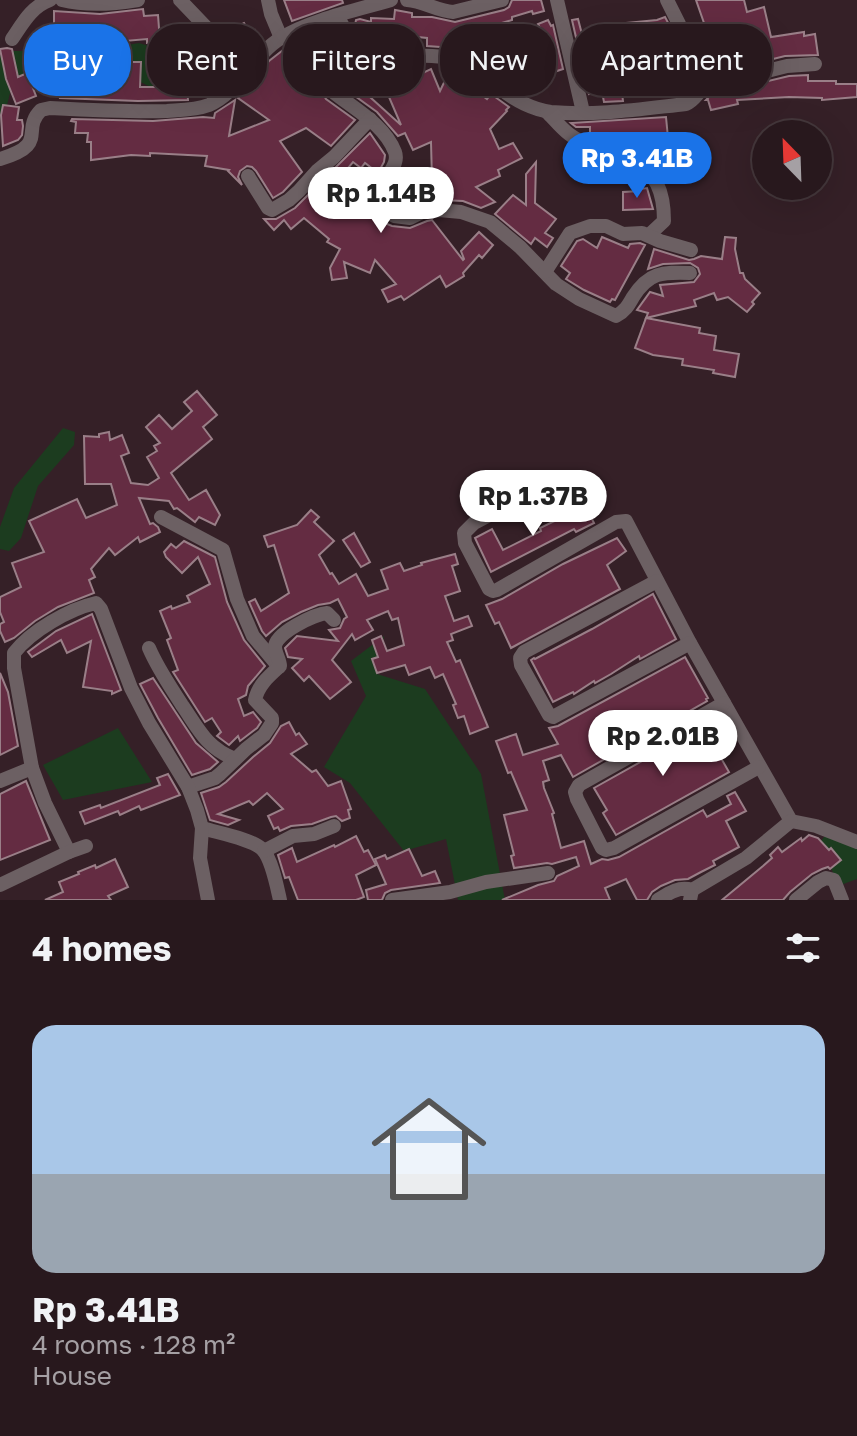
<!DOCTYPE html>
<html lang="en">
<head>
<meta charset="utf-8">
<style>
	body { margin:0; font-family:"Golos Text",sans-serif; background:#34252a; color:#f1f3f6; height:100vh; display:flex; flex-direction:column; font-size:30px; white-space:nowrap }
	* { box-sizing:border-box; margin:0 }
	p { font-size:26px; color:#a5a0a4 }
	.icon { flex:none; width:44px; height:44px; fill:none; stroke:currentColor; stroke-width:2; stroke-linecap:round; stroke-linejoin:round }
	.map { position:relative; height:900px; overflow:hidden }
	.side { display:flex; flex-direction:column; background:#28181d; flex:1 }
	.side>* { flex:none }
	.top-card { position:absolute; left:24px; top:24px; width:810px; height:72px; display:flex; gap:16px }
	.needle { width:52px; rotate:337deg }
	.controls { position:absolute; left:752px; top:120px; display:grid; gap:16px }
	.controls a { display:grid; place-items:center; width:80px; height:80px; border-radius:50%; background:#28181d; box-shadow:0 8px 32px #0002,0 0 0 2px #44373b; font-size:40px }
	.price { position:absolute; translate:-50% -68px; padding:0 18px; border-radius:28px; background:#fff; color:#222; font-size:26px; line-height:52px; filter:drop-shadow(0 2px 4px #0008) }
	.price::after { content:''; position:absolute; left:50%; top:48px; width:24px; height:18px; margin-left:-12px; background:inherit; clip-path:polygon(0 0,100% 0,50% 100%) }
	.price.selected { background:#1a73e8; color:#fff }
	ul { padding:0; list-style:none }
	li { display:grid; align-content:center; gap:16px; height:424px; padding:0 32px }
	li span { display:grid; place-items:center; height:248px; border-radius:24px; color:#555 }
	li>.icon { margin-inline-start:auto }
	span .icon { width:144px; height:144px; fill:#fffc; stroke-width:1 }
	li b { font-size:34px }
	h2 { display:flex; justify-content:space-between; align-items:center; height:96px; padding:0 32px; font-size:34px }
	.chip { padding:0 28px; border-radius:32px; background:#28181d; box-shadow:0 8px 32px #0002,0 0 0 2px #44373b; font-size:28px; line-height:72px }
	.chip.selected { background:#1a73e8; color:#fff }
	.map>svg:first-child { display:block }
	.green { fill:#1c3c1f }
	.building { fill:#642c42; stroke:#9a7f88; stroke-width:2 }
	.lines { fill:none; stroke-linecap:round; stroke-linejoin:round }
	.minor { stroke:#6c6063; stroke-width:14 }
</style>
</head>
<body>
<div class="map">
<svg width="857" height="900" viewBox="0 0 857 900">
	<rect width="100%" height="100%" fill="#352027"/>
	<g class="green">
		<path d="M139,43C159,49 200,55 200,81C176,109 151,84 126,76C111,71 91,76 75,74C65,73 54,70 44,70C38,70 31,73 26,76C2,88 15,101 0,115V56L13,51H42L79,59L116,47Z"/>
		<polygon points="63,428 75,432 74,445 38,486 21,538 9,551 0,549 0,527 14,488"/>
		<polygon points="384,636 377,674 425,689 481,774 505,900 458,900 446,839 404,851 350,783 324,767 366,696 351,661"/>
		<polygon points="118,728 152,782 63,800 43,765"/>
		<polygon points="824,837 831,837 857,849 857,879 838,886 821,841"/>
	</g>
	<g class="building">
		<polygon points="284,0 342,0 343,3 292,21"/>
		<polygon points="512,0 541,0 544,11 533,14 532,11 512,17 512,20 488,27 490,40 454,43 454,48 427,46 427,38 408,36 408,38 384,34 383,42 378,41 366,36 355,25 356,20 360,19 371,22 371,18 394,19 395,10 412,13 412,17 432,17 455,22 504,10 509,7"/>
		<polygon points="696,0 744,0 747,12 764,7 771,37 804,32 804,36 815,34 818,55 785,56 705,76 695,82 685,93 684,88 661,91 662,95 642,97 642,93 622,93 623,101 604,102 602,92 589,94 572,20 578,19 584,42 607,38 606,25 657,20 665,17 673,32 679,34 684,32 689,26 704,23"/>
		<polygon points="143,9 144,16 158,15 160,42 147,43 147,39 125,41 125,39 103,39 103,35 54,36 54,11 100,14"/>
		<polygon points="548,20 551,26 553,25 563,69 548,74 549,77 540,80 538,75 514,86 508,82 496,59 493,61 487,50 514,36 520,47 515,49 524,67 554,57 538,24"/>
		<polygon points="244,23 249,33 255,30 261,41 225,81 210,66 220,56 227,57 232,54 235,45 228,31"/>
		<polygon points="292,43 309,80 328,59 344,73 335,82 329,82 325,84 323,94 326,99 355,120 331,146 306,128 280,141 302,172 283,192 273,198 256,171 252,167 247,166 240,171 238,177 242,185 228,171 229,170 205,166 207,156 150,153 150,156 131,155 91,160 91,142 87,142 88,133 75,133 76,122 71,121 72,119 153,121 203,117 214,118 215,113 235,100 229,136 269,120 238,98 269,61"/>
		<polygon points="7,48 12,49 18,77 27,73 36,96 16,104 6,79 0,49"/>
		<polygon points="126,62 141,62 140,87 166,87 167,90 187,89 188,100 138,101 60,98 64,67 78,69 78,72 125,74"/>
		<polygon points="451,68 465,72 473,77 475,78 471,87 487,99 491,94 509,107 506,110 507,111 490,129 499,149 513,143 522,158 498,170 500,176 476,187 495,202 481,208 463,201 442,200 438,197 432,180 431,142 413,150 405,133 398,136 377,112 355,96 361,89 401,125 386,90 431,69 440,91"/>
		<polygon points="808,75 808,81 836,81 836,84 857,84 857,97 822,100 822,98 789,97 737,100 738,104 711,110 708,100 706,100 711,95 789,76"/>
		<polygon points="3,105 19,107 17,120 22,120 23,126 22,135 18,140 3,146 1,115"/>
		<polygon points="666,117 668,138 634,143 634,140 610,140 610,135 591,135 590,134 590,127 576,127 571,123"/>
		<polygon points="370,133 385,155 384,162 378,173 365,163 361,168 353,162 332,187 365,209 362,214 392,226 410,228 427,221 432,220 463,260 464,259 461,251 479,232 493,245 482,258 479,255 463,273 464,276 446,287 440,276 404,300 401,296 388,302 382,290 396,284 375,260 370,273 344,262 347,278 332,280 330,268 340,249 327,242 329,239 304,218 291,229 284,220 274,230 264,219 276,219 295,208"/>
		<polygon points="536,162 535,203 556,219 545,233 553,238 547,247 535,238 531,244 495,214 513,195 526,205 526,174"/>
		<polygon points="647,188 653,209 623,210 623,192 640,191 640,189"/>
		<polygon points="602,237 628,248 630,244 640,243 645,245 615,300 612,299 610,302 584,290 566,279 570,273 561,266 577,241 583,239 597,248"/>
		<polygon points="725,237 736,238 735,249 740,273 743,273 745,279 760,293 752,302 754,304 747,312 728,297 717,300 714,293 694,300 696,306 646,318 648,313 637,310 650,292 663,296 660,285 694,282 700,274 698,268 690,263 663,264 648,269 654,249 689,260 694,259 701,256 722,259"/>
		<polygon points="646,318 700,328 699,333 716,336 714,350 739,354 735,377 713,373 714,370 682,365 683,359 653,355 635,348"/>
		<polygon points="197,391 217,415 203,427 212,439 171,473 189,500 206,490 220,515 215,525 199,517 195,522 177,508 174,509 169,501 139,498 150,524 153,523 158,527 160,532 140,542 138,537 115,555 109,548 91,569 95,577 89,580 94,593 58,607 35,621 14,638 5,642 0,631 0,624 4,622 0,612 0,597 21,587 12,563 44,552 29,521 77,499 86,518 117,505 111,484 85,484 84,436 99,437 99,434 109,432 110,440 122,435 129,453 121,456 131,483 148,485 159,478 147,457 157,451 154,446 160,443 146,427 159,415 172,429 192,411 184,402"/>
		<polygon points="583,501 594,523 576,532 574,529 491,572 475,538 492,529 503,550 541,531 540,528 567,515 565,510"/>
		<polygon points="311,510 319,517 314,522 334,541 319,555 330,574 332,573 339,584 356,574 368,596 388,589 381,570 400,563 404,571 422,565 421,563 455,554 458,564 452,566 460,591 445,596 454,621 468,616 472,626 451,634 453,640 447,642 456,662 460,660 488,727 470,734 464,716 458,718 453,705 456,704 443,674 435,678 430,667 409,675 405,665 377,673 372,659 378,657 372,640 381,636 387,651 404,645 398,618 392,620 388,611 367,620 373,630 355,640 352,634 332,660 351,682 330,699 309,676 304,681 292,668 302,659 288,657 285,648 297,636 338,641 329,630 340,628 344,619 347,617 338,599 330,603 318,605 301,612 282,622 266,636 262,631 249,602 255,599 261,611 289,593 274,545 268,547 264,536 297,525"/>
		<polygon points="354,533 370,562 361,567 343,540"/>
		<polygon points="617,538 626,551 607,565 620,589 511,648 499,622 495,624 486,605 502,599 563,564"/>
		<polygon points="184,541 215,557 227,602 244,640 265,666 248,686 246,695 238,699 244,716 253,712 261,722 257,728 240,741 238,736 229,745 217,736 221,732 212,718 205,722 173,672 178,670 167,640 171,638 160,611 171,606 172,609 190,602 187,596 210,584 198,557 182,573 166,557 164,552 171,544 176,548"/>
		<polygon points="653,594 676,639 640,659 639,656 611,674 595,683 594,681 574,694 573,692 553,702 531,660 534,658 535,659 592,629"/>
		<polygon points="92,614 121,690 112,694 112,691 83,687 91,641 67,653 61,640 32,657 28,652 56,631"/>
		<polygon points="685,657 708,698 706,699 707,701 573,777 561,755 543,761 549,780 543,782 544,788 554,813 552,814 561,848 584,841 591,864 602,859 608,860 619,857 703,810 707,817 731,804 727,796 735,792 746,811 726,821 739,847 713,861 715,865 701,872 688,879 675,880 661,886 652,892 647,900 637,900 626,879 605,888 610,900 502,900 538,885 554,881 557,876 579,866 576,857 552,864 547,863 514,868 511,856 514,855 504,815 527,810 511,772 508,773 496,741 516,734 523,755 558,744 549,728 558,726"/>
		<polygon points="0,673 8,692 18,746 0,755"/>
		<polygon points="153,678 196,743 218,762 210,769 192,775 158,718 140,684"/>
		<polygon points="717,719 728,738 714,746 729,772 616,835 603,813 607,810 594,788"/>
		<polygon points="289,722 296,735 299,733 307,744 291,754 312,772 316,770 328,786 341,781 351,809 348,810 350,818 342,821 336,816 331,817 312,824 291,826 280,831 278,827 274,829 268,816 283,809 267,793 253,805 249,801 218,814 239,820 228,825 210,820 201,793 219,787 226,782 253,757 270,743 281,726"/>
		<polygon points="168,774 180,795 141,810 139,806 120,815 118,811 85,824 80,812 100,805 101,808 160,785 157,778"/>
		<polygon points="26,781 50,840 0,860 0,794"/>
		<polygon points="809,835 818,838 829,850 831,848 841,860 830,869 828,867 822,869 812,874 790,892 783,900 722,900 763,866 772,858 770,855 778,847 782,852 801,838 802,841"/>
		<polygon points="356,836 364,852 368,850 376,865 356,875 364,897 356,900 298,900 289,877 285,878 278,855 292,848 297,862 334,845 335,847"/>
		<polygon points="409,849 422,876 435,871 440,883 391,890 385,893 382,900 368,900 366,890 386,884 375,859 385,855 387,859"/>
		<polygon points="115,859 128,887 108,896 111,900 45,900 63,892 59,882 79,874 78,872 95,865 96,868"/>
	</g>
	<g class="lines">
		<g class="minor">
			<path d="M62,0C86,6 114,4 138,0"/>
			<polyline points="180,0 225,47"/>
			<polyline points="268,0 271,14 281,38"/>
			<path d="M407,0C423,1 437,11 453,12L502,0"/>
			<polyline points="557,0 583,112"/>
			<polyline points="667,0 679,24"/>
			<path d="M338,16C360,71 417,48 462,60C482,66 486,77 501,89C514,100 534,110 551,112C596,116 641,109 686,104C696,100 698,90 707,86L787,66L815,64"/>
			<path d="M12,39C23,23 31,7 50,0"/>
			<path d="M332,91C354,109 384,124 395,152C402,172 365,183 394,216L410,218L424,211L439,210L461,212L490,222L520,247L556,284L579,299L616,316C625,311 628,306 633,297C649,272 662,272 690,273"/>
			<path d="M547,112C554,119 561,128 569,134C592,152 643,160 657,184C663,196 664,208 664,221L649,235"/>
			<path d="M0,159C50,144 20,131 41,110L50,108C89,110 128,112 167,111C181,110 196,110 209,105C238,93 253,55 281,38C310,20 357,10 391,0"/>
			<polyline points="248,176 268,208 272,210 289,200 299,191 317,171 334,157 370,119"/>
			<polyline points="545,272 570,233 590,226 606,226 623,234 642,233 660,241 691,250"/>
			<polyline points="512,503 474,523 464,533 465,543 489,589 493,591 497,590 616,522 626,521 690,643 791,821 816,826 857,842"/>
			<polyline points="161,517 223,550 237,599 253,636 279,667"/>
			<polyline points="657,581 524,652 520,658 521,665 549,715 553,717 690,643"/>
			<path d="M149,648C158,669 170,686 182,705C198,728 206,748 235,759"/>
			<polyline points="724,703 579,785 575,792 577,799 602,848 606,850 614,848 759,767"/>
			<polyline points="0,781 32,768"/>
			<path d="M188,787L215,778L220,774L246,749L264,735L272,723V718L255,700C258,685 269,676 280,666C280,660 275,653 275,647C275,633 315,614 327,613L334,620"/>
			<path d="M202,828C218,833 253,839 263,850C272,860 277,887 280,900"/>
			<polyline points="264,851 293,836 314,834 334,826"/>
			<path d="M69,852L45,803L32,768L14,668V653C31,631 69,609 96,603L101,609L131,688L149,723L188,787L197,810L202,828L200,858L208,900"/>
			<polyline points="0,885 69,852 86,846"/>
			<polyline points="692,890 746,858 791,821"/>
			<polyline points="392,900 450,892 486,882 548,873"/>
			<path d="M658,900C669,893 679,886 692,890L690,900"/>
			<polyline points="796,900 818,882 826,878 834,880 842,900"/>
		</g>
	</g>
</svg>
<div class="controls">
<a><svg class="needle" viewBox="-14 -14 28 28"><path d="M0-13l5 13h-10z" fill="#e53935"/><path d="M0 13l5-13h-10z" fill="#a5a0a4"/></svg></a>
</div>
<b class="price selected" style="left:637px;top:200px">Rp 3.41B</b>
<b class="price" style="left:381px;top:235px">Rp 1.14B</b>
<b class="price" style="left:533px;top:538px">Rp 1.37B</b>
<b class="price" style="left:663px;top:778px">Rp 2.01B</b>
<div class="top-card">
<a class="chip selected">Buy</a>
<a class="chip">Rent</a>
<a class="chip">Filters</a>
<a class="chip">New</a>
<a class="chip">Apartment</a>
</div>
</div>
<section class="side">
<h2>4 homes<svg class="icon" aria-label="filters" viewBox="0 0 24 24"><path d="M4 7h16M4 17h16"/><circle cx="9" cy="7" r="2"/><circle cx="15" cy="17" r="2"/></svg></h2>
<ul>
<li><span style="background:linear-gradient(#a9c7e8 60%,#9aa5b1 0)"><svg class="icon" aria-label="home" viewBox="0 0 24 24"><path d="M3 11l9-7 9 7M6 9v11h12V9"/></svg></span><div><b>Rp 3.41B</b><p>4 rooms · 128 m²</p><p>House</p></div></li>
</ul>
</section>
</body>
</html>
